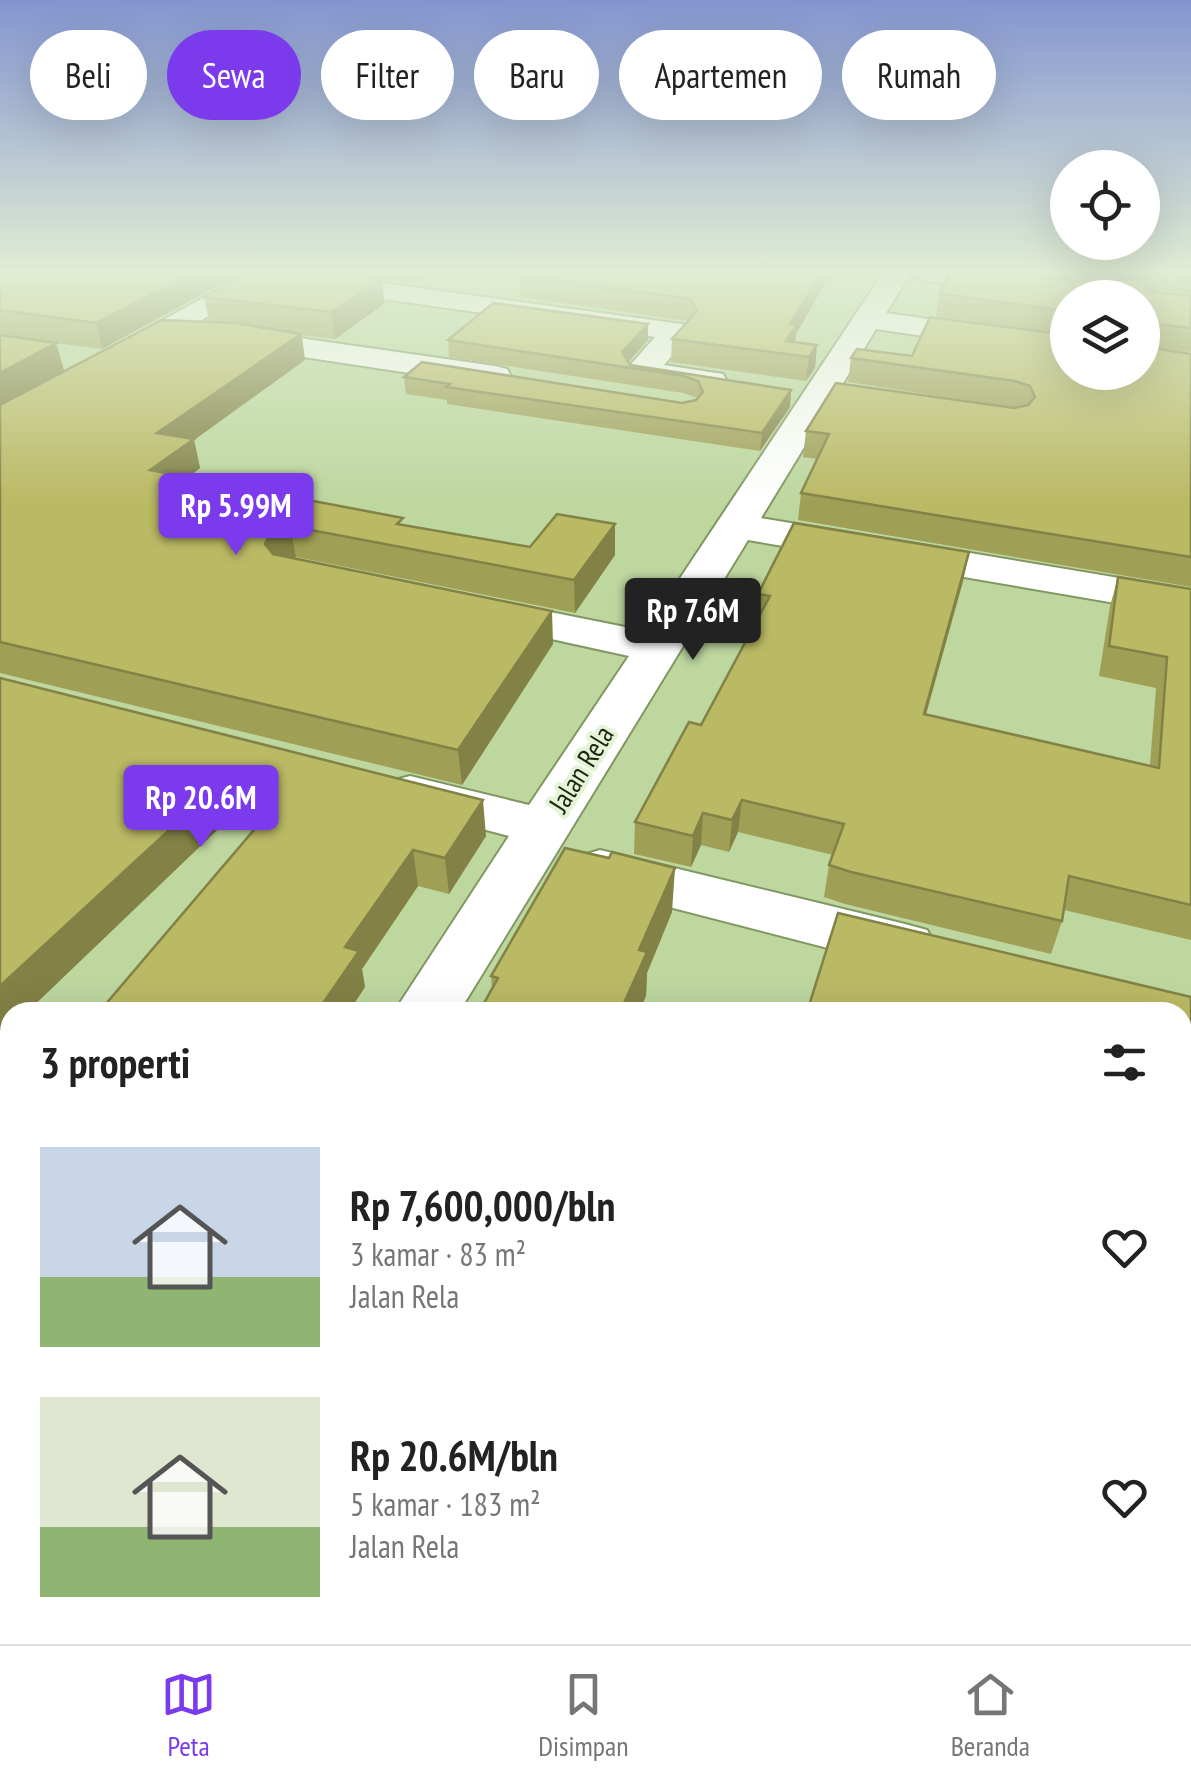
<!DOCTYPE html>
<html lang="id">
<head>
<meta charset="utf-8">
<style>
	body { margin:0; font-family:"PT Sans Narrow",sans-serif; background:#f6f6f6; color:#222; height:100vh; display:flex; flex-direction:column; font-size:38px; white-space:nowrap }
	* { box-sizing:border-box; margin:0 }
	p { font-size:32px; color:#767676 }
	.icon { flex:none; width:55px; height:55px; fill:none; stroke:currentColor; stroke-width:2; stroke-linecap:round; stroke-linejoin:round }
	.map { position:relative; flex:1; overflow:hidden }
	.details { position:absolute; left:0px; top:1002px; width:1192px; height:642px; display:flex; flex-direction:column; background:#fff; border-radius:30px 30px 0 0; box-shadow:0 10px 40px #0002 }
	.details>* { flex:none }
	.hud { position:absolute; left:30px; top:30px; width:1132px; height:90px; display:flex; gap:20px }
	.tools { position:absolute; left:1050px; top:150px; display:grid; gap:20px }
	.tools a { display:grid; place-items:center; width:110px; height:110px; border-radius:50%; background:#fff; box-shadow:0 10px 40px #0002; font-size:50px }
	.price { position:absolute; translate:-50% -85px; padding:0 22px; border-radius:10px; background:#7c3aed; color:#fff; font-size:32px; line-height:65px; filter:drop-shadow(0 2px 5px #0008) }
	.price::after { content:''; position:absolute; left:50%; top:60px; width:30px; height:22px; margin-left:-15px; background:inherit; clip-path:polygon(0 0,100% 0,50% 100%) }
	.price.selected { background:#222; color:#fff }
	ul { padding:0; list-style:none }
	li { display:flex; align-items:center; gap:30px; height:250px; padding:0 40px }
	li span { display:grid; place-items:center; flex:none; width:280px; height:200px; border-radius:0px; color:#555 }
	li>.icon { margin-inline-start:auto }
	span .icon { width:120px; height:120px; fill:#fffc; stroke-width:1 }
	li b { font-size:42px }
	h2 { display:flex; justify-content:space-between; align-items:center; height:120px; padding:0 40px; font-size:42px }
	.tag { padding:0 35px; border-radius:45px; background:#fff; box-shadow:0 10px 40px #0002; font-size:35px; line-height:90px }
	.tag.selected { background:#7c3aed; color:#fff }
	.menu { display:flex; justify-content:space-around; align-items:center; height:140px; border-top:2px solid #e0e0e0; background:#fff; font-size:28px; color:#767676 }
	.menu a { display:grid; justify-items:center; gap:5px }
	.menu .selected { color:#7c3aed }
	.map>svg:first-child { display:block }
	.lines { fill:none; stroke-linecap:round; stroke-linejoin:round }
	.minor-casing { stroke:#809762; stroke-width:4 }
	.minor { fill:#fff; fill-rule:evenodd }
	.wall { fill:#a09f56; fill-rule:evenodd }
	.shaded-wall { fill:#828246 }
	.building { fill:#bab964; stroke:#828246; stroke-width:2.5 }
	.labels { text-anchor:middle; stroke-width:8; stroke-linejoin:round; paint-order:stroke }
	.street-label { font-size:28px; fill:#1d2610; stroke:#e5f3d7 }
</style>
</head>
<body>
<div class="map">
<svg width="1191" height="1644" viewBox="0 0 1191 1644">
	<rect width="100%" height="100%" fill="#bdd79f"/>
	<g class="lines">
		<g class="minor-casing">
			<g id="minor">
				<polygon points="248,273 282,273 12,431 0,435 0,410"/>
				<polygon points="309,273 689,325 693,331 664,365 723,374 727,381 723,388 711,391 630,378 625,371 655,337 297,287 293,281 297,275"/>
				<polygon points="883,273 911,273 886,313 1068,339 1068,357 876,329 761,518 1191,590 1191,616 748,540 459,1012 394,1012 509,836 391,805 383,793 391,781 410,776 529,805 629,656 464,620 458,611 464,602 480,598 645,631"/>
				<polygon points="912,273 989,273 1117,289 1131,298 1068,300 926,281"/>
				<polygon points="229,328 495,366 507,369 511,376 507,383 495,386 218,344 214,337 218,330"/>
				<polygon points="600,850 905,924 927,930 936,946 927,962 905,968 580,884 571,870 580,856"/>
				<polygon points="0,1522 10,1526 10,1635 79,1635 75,1644 0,1644"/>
				<polygon points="968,1635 1064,1635 1063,1644 967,1644"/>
			</g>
		</g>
		<use href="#minor" class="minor"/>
	</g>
	<g class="wall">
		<polygon points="0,273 241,273 102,349 18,338 64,370 10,400 209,322 204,297 247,273 427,273 413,283 382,279 384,304 335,339 302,335 305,360 194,440 200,468 188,477 404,525 530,547 615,524 615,555 575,613 296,557 292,558 553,644 462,785 0,673"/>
		<polygon points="522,273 831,273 796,334 795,342 817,345 815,368 806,381 671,362 672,339 688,321 520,297 519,275"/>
		<path d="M1018,273H1191V294L1147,289L1148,291L1191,296V352L1146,347L1191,354V587L798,520L801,493L817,459L803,457L806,431L1015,408L848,382L851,358L912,356L1025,329L936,316L940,294L1083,281ZM1068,298L1142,372H1068Z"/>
		<polygon points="448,340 648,340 628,362 630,365 791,390 790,407 760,451 447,404 447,400 406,394 404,377 682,403 696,400 697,398 683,393 449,357"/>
		<polygon points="969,552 963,581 926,715 1150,765 1156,688 1099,676 1110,606 1118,577 1191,589 1191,940 1064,910 1062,921 1051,954 845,904 824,897 829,865 833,855 738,832 729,852 701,845 691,867 634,854 635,822 701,725 755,623 758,594"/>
		<polygon points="0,678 486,836 449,894 418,886 362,969 365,987 257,827 238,810 27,1012 10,1012 10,1028 0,1038"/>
		<polygon points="609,858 672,912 647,973 646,996 639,1012 479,1012 492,989 491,976"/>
		<polygon points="1191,997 1191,1644 1032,1644 1038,1635 1182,1635"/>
		<polygon points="0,1098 10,1102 10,1519 8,1521 0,1519 0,1183 8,1174 0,1168"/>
	</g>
	<g class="shaded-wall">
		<polygon points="191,273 241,273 102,349 96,323"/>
		<polygon points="412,273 427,273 413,283"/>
		<polygon points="821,273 831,273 796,334 794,349 786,341 790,324"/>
		<polygon points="1136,273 1147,273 1142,288 1130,293"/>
		<polygon points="382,278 384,304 335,339 331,312"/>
		<polygon points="648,324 648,340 622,369 622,352"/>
		<polygon points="301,334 305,360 194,440 200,468 158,501 150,470 157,433"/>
		<polygon points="56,343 64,370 0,406 0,373"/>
		<polygon points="817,345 815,368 806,381 809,357"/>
		<polygon points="791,390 790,407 760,451 762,433"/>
		<polygon points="615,524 615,555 575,613 574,580"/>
		<polygon points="290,526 296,557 277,563 265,544 271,531"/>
		<polygon points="969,552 963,581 917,745 924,714"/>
		<polygon points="552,611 553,644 462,785 458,750"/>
		<polygon points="230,774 238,810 27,1012 10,1012 10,1028 0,1038 0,986"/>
		<polygon points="483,800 486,836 449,894 445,858"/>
		<polygon points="742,800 738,832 729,852 732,820"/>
		<polygon points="703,813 701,845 691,867 693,836"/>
		<polygon points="413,850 418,886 362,969 365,987 349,1012 317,1012 345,947"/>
		<polygon points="675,868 672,912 647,973 646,996 639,1012 620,1012 639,950"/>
		<polygon points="10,1454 10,1519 8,1521 0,1510 0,1469"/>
	</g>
	<g class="building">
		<polygon points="0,273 191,273 96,323 0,310"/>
		<polygon points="247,273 342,273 382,278 331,312 204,297"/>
		<polygon points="522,273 821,273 790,324 797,325 786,341 817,345 809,357 672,339 697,311 691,299 519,275"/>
		<polygon points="949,273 1008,273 1073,281 1144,279 1148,291 1191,296 1191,328 1149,323 1145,326 1146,347 1191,354 1191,557 801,493 829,434 806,431 836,383 1014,408 1028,405 1035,397 1030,386 1015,381 851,358 857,349 912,356 930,317 1068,335 1068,372 1142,372 1142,298 1068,298 1068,311 940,294"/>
		<polygon points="493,303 648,324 622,352 630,365 791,390 762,433 446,387 450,384 404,377 422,362 682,403 696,400 703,392 698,381 684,376 448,340"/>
		<polygon points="162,320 235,323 301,334 157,433 194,439 150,470 403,518 397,524 530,547 557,514 615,524 574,580 290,526 271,531 265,544 273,554 552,611 458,750 0,642 0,405"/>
		<polygon points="0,335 56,343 0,373"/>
		<polygon points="794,523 969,552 924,714 1159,768 1167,657 1109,646 1118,577 1191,589 1191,905 1069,876 1062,921 851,872 829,865 844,824 742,800 732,820 703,813 693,836 635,822 689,722 701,725 770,596 758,594"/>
		<polygon points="0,678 483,800 445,858 413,850 345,947 359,951 317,1012 99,1012 270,811 230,774 0,986"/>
		<polygon points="565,848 609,858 612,852 675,868 639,950 647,952 620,1012 479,1012 498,978 491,976"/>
		<polygon points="838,913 1191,997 1191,1644 1101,1644 1077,1635 1182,1635 1182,1012 807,1012"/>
		<polygon points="0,1098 10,1102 10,1156 0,1147"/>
		<polygon points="10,1171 10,1454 0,1469 0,1183"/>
		<polygon points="376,1635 795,1635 793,1644 373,1644"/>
	</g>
	<linearGradient id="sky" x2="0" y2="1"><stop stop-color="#8395d0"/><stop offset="0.54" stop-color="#e1edd4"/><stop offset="1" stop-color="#e1edd4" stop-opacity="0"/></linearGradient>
	<rect width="1191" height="503" fill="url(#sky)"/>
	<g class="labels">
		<g class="street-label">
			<text transform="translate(581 769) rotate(-58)" y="10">Jalan Rela</text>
		</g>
	</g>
</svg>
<div class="tools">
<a><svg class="icon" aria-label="locate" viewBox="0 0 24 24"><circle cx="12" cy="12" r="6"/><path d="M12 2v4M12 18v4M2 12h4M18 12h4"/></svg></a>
<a><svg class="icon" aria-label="layers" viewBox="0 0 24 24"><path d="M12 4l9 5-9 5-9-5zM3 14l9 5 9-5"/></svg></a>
</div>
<b class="price" style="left:236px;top:558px">Rp 5.99M</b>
<b class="price selected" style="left:693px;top:663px">Rp 7.6M</b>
<b class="price" style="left:201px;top:850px">Rp 20.6M</b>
<div class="hud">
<a class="tag">Beli</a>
<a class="tag selected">Sewa</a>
<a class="tag">Filter</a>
<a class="tag">Baru</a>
<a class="tag">Apartemen</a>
<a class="tag">Rumah</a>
</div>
<section class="details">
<h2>3 properti<svg class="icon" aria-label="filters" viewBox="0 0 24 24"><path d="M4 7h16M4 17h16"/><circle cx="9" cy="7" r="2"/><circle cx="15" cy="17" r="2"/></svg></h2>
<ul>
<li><span style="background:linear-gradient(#c9d6e8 65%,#8fb573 0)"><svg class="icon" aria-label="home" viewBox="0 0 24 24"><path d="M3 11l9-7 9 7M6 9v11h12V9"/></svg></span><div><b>Rp 7,600,000/bln</b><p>3 kamar · 83 m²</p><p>Jalan Rela</p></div><svg class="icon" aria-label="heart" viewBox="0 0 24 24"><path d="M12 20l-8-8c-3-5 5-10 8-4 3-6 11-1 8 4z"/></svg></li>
<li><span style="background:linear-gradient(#dfe7d0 65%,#8fb573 0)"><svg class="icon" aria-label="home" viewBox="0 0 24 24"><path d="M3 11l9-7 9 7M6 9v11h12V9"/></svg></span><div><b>Rp 20.6M/bln</b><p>5 kamar · 183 m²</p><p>Jalan Rela</p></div><svg class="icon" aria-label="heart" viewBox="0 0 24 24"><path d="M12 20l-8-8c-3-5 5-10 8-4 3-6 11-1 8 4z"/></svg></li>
</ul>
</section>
</div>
<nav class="menu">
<a class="selected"><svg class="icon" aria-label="map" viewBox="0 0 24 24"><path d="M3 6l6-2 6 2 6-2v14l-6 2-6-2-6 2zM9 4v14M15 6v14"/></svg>Peta</a>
<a><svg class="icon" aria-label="saved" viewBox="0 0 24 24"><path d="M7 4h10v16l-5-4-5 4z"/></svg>Disimpan</a>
<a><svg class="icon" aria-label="home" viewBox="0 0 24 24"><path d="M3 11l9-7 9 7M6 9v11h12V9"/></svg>Beranda</a>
</nav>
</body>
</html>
